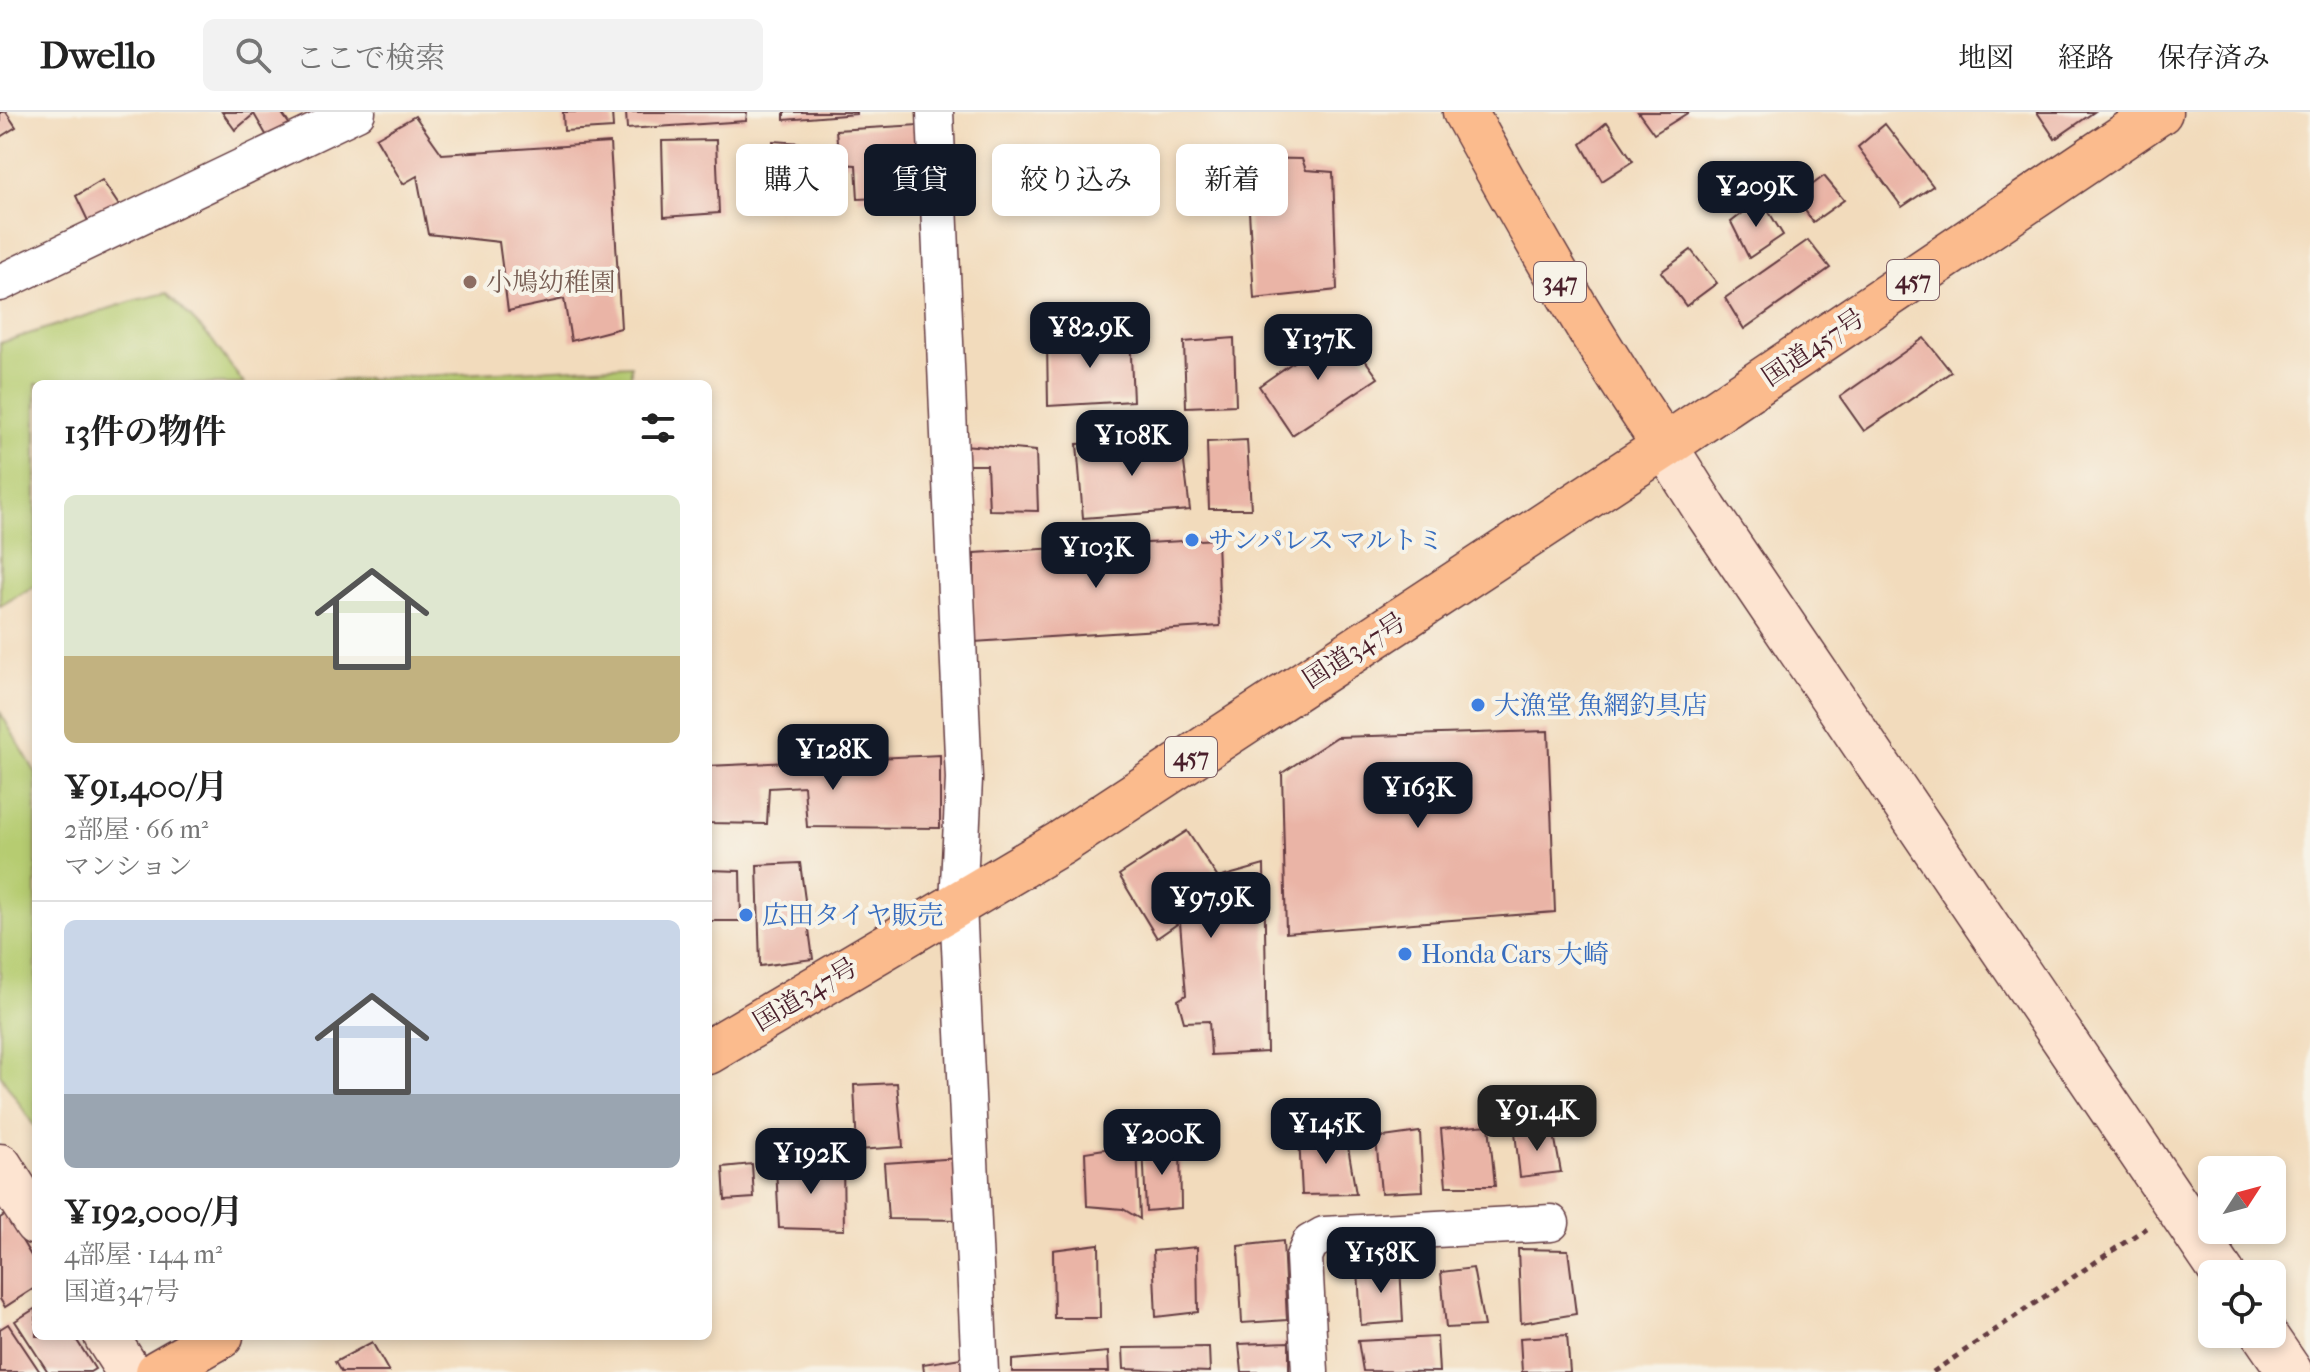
<!DOCTYPE html>
<html lang="ja">
<head>
<meta charset="utf-8">
<style>
	body { margin:0; font-family:"IM FELL French Canon","Noto Serif JP",serif; background:#f2f2f2; color:#222; height:100vh; display:flex; flex-direction:column; font-size:30px; white-space:nowrap }
	* { box-sizing:border-box; margin:0 }
	p { font-size:26px; color:#767676 }
	.icon { flex:none; width:44px; height:44px; fill:none; stroke:currentColor; stroke-width:2; stroke-linecap:round; stroke-linejoin:round }
	.map { position:relative; flex:1; overflow:hidden }
	.drawer { position:absolute; left:32px; top:268px; width:680px; height:960px; display:flex; flex-direction:column; background:#fff; border-radius:12px; box-shadow:0 4px 12px #0003 }
	.drawer>* { flex:none }
	.guide { position:absolute; left:736px; top:32px; width:760px; height:72px; display:flex; gap:16px }
	.needle { width:52px; rotate:54deg }
	.buttons { position:absolute; left:2198px; top:1044px; display:grid; gap:16px }
	.buttons a { display:grid; place-items:center; width:88px; height:88px; border-radius:12px; background:#fff; box-shadow:0 4px 12px #0003; font-size:40px }
	.price { position:absolute; translate:-50% -68px; padding:0 18px; border-radius:16px; background:#111827; color:#fff; font-size:26px; line-height:52px; filter:drop-shadow(0 2px 4px #0008) }
	.price::after { content:''; position:absolute; left:50%; top:48px; width:24px; height:18px; margin-left:-12px; background:inherit; clip-path:polygon(0 0,100% 0,50% 100%) }
	.price.active { background:#222; color:#fff }
	ul { padding:0; list-style:none }
	li { display:grid; align-content:center; gap:16px; height:424px; padding:0 32px }
	li+li { border-top:2px solid #e0e0e0 }
	li span { display:grid; place-items:center; height:248px; border-radius:12px; color:#555 }
	li>.icon { margin-inline-start:auto }
	span .icon { width:144px; height:144px; fill:#fffc; stroke-width:1 }
	li b { font-size:34px }
	h2 { display:flex; justify-content:space-between; align-items:center; height:96px; padding:0 32px; font-size:34px }
	.chip { padding:0 28px; border-radius:12px; background:#fff; box-shadow:0 4px 12px #0003; font-size:28px; line-height:72px }
	.chip.active { background:#111827; color:#fff }
	header { display:flex; align-items:center; gap:48px; box-sizing:border-box; height:112px; padding:0 40px; background:#fff; border-bottom:2px solid #e0e0e0 }
	header strong { font-size:38px }
	nav { display:flex; gap:44px; margin-inline-start:auto; font-size:28px }
	.search { width:560px; height:72px; background:#f2f2f2; display:flex; align-items:center; gap:20px; box-sizing:border-box; padding:0 28px; border-radius:12px; color:#767676; font-size:30px }
	.map>svg:first-child { display:block }
	.green { fill:#b6cc71; stroke:#80764e; stroke-width:2 }
	.building { fill:#eab4a6 }
	.lines { fill:none; stroke-linecap:round; stroke-linejoin:round }
	.street-casing { stroke:#633b41; stroke-width:39 }
	.secondary-casing { stroke:#633b41; stroke-width:47 }
	.highway-casing { stroke:#633b41; stroke-width:47 }
	.path { stroke:#633b41; stroke-width:5; stroke-dasharray:6 6; stroke-linecap:butt }
	.street { stroke:#fff; stroke-width:36 }
	.secondary { stroke:#fde4d1; stroke-width:44 }
	.highway { stroke:#fbbb8d; stroke-width:44 }
	.education-dot { fill:#8d6e63; stroke:#f7f3e8; stroke-width:3 }
	.shop-dot { fill:#3f7fe0; stroke:#f7f3e8; stroke-width:3 }
	.labels { text-anchor:middle; stroke-width:8; stroke-linejoin:round; paint-order:stroke }
	.shield { fill:#f7f3e8; stroke:#7e5f64; stroke-width:2 }
	.shield-label { font-size:24px; font-weight:bold; fill:#4a1f2b }
	.education-label { font-size:26px; fill:#785e54; stroke:#f7f3e8; text-anchor:start }
	.street-label { font-size:26px; fill:#4a1f2b; stroke:#f7f3e8 }
	.shop-label { font-size:26px; fill:#366cbe; stroke:#f7f3e8; text-anchor:start }
</style>
</head>
<body>
<header>
<strong>Dwello</strong>
<div class="search"><svg class="icon" aria-label="search" viewBox="0 0 24 24"><circle cx="10" cy="10" r="6"/><path d="M15 15l6 6"/></svg>ここで検索</div>
<nav><a>地図</a><a>経路</a><a>保存済み</a></nav>
</header>
<div class="map">
<svg width="2310" height="1260" viewBox="0 0 2310 1260">
	<rect width="100%" height="100%" fill="#f7f3e8"/>
	<filter id="ink" filterUnits="userSpaceOnUse"><feTurbulence type="fractalNoise" baseFrequency=".0125" numOctaves="2"/><feDisplacementMap in="SourceGraphic" scale="16" xChannelSelector="R" yChannelSelector="G"/><feConvolveMatrix kernelMatrix="1 2 1 2 8 2 1 2 1" color-interpolation-filters="sRGB"/></filter>
	<filter id="wash" filterUnits="userSpaceOnUse"><feTurbulence type="fractalNoise" baseFrequency=".006" numOctaves="4" result="noise"/><feDisplacementMap in="SourceGraphic" scale="32" xChannelSelector="R" yChannelSelector="G"/><feGaussianBlur stdDeviation="1.8" result="paint"/><feColorMatrix in="noise" values="0 0 0 0 0 0 0 0 0 0 0 0 0 0 0 0 0 1.4 0 .05"/><feComposite in="paint" operator="in"/></filter>
	<g filter="url(#wash)">
		<rect width="100%" height="100%" fill="#f2dbbc"/>
		<g class="green">
			<polygon points="167,181 211,227 244,272 36,272 36,430 34,432 36,473 0,494 0,231 136,188"/>
			<polygon points="631,253 631,272 289,271"/>
			<polygon points="0,600 36,661 36,1017 0,962"/>
		</g>
		<g id="blocks">
			<g class="building">
				<polygon points="0,0 6,0 16,15 0,25"/>
				<polygon points="222,0 281,0 292,16 268,26 254,2 235,18"/>
				<polygon points="563,0 612,0 613,16 564,19"/>
				<polygon points="626,0 747,0 746,9 627,17"/>
				<polygon points="784,0 856,0 856,2 784,8"/>
				<polygon points="1638,0 1689,0 1654,22"/>
				<polygon points="2037,0 2094,0 2055,27"/>
				<polygon points="415,4 442,42 610,31 621,216 571,229 564,187 508,199 499,130 428,122 417,64 403,72 376,26"/>
				<polygon points="1607,10 1633,49 1602,69 1581,32"/>
				<polygon points="1885,12 1933,74 1902,95 1858,35"/>
				<polygon points="919,13 920,84 858,87 856,53 839,52 836,18"/>
				<polygon points="716,28 719,101 664,105 662,29"/>
				<polygon points="773,29 815,32 815,93 775,97"/>
				<polygon points="1246,46 1302,47 1306,58 1333,60 1337,178 1254,187"/>
				<polygon points="1824,64 1844,88 1813,110 1796,85"/>
				<polygon points="102,68 122,98 91,115 76,84"/>
				<polygon points="1761,87 1783,123 1749,146 1731,110"/>
				<polygon points="1808,128 1830,156 1744,217 1725,186"/>
				<polygon points="1691,138 1717,171 1686,194 1661,160"/>
				<polygon points="1342,216 1378,266 1292,323 1259,274"/>
				<polygon points="1130,221 1133,289 1048,294 1047,229"/>
				<polygon points="1234,226 1236,293 1186,295 1184,230"/>
				<polygon points="1924,226 1951,260 1864,319 1840,285"/>
				<polygon points="1181,327 1190,398 1083,406 1077,332"/>
				<polygon points="1247,328 1251,397 1209,397 1207,330"/>
				<polygon points="963,333 1036,339 1038,399 989,398 987,353 964,353"/>
				<polygon points="1217,427 1220,514 974,530 974,441"/>
				<polygon points="1548,619 1555,800 1286,821 1282,661 1337,625"/>
				<polygon points="940,643 940,716 807,715 804,674 769,676 767,712 708,711 708,654"/>
				<polygon points="1187,719 1218,766 1264,753 1267,940 1211,943 1209,909 1184,910 1178,888 1186,883 1180,810 1157,826 1119,763"/>
				<polygon points="800,751 813,847 760,854 757,753"/>
				<polygon points="708,758 740,759 741,809 708,809"/>
				<polygon points="897,971 903,1035 857,1038 854,973"/>
				<polygon points="1489,1013 1495,1074 1446,1074 1441,1017"/>
				<polygon points="1553,1017 1561,1060 1520,1065 1515,1020"/>
				<polygon points="1420,1020 1423,1079 1381,1081 1376,1026"/>
				<polygon points="1346,1023 1356,1082 1302,1083 1299,1024"/>
				<polygon points="1137,1032 1140,1107 1123,1097 1087,1094 1085,1040"/>
				<polygon points="1180,1032 1181,1096 1146,1099 1143,1033"/>
				<polygon points="960,1046 964,1108 888,1107 884,1051"/>
				<polygon points="843,1050 844,1118 779,1116 776,1054"/>
				<polygon points="752,1052 754,1086 725,1088 723,1055"/>
				<polygon points="6,1102 36,1152 36,1175 5,1195 0,1187 0,1106"/>
				<polygon points="1283,1129 1287,1208 1242,1211 1238,1134"/>
				<polygon points="1099,1132 1100,1206 1054,1206 1053,1138"/>
				<polygon points="1197,1135 1198,1200 1156,1205 1153,1139"/>
				<polygon points="1518,1137 1568,1138 1576,1202 1521,1211"/>
				<polygon points="1400,1153 1403,1210 1361,1213 1358,1157"/>
				<polygon points="1473,1156 1484,1214 1446,1216 1441,1160"/>
				<polygon points="36,1196 36,1224 74,1224 95,1257 90,1260 48,1260 15,1209"/>
				<polygon points="8,1212 40,1260 0,1260 0,1217"/>
				<polygon points="1567,1223 1570,1260 1522,1260 1520,1226"/>
				<polygon points="1437,1225 1439,1260 1363,1259 1358,1229"/>
				<polygon points="372,1230 389,1260 341,1260 335,1250"/>
				<polygon points="1289,1230 1289,1260 1242,1260 1239,1232"/>
				<polygon points="1209,1235 1210,1260 1124,1257 1123,1236"/>
				<polygon points="1108,1240 1109,1260 1012,1260 1012,1248"/>
				<polygon points="974,1244 973,1260 924,1260 923,1252"/>
			</g>
		</g>
	</g>
	<g filter="url(#ink)">
		<use href="#blocks" fill-opacity="0" stroke="#633b41" stroke-width="2"/>
		<g class="lines">
			<g class="street-casing">
				<g id="street">
					<polyline points="935,0 964,667 958,792 980,1260"/>
					<polyline points="0,171 357,0"/>
					<polyline points="1310,1260 1304,1145 1310,1131 1324,1123 1551,1111"/>
				</g>
			</g>
			<g class="secondary-casing">
				<g id="secondary">
					<polyline points="1665,334 1706,399 2223,1162"/>
					<polyline points="0,1054 36,1111"/>
					<polyline points="2264,1222 2290,1260"/>
					<polyline points="106,1224 129,1260"/>
				</g>
			</g>
			<g class="highway-casing">
				<g id="highway">
					<path d="M1465,0C1528,114 1591,227 1665,334"/>
					<polyline points="708,940 1061,731 1665,334 2160,0"/>
					<polyline points="158,1260 221,1224"/>
				</g>
			</g>
			<polyline class="path" points="1933,1260 2146,1116"/>
			<use href="#street" class="street"/>
			<use href="#secondary" class="secondary"/>
			<use href="#highway" class="highway"/>
		</g>
	</g>
	<circle class="education-dot" cx="470" cy="170" r="8"/>
	<g class="shop-dot">
		<circle cx="1192" cy="428" r="8"/>
		<circle cx="1478" cy="593" r="8"/>
		<circle cx="746" cy="803" r="8"/>
		<circle cx="1405" cy="842" r="8"/>
	</g>
	<g class="labels">
		<g class="shield">
			<rect x="1887" y="148" width="52" height="40" rx="6"/>
			<rect x="1534" y="150" width="52" height="40" rx="6"/>
			<rect x="1165" y="625" width="52" height="40" rx="6"/>
		</g>
		<g class="shield-label">
			<text x="1913" y="176">457</text>
			<text x="1560" y="178">347</text>
			<text x="1191" y="653">457</text>
		</g>
		<g class="education-label">
			<text x="486" y="179">小鳩幼稚園</text>
		</g>
		<g class="street-label">
			<text transform="translate(1813 235) rotate(-34)" y="9">国道457号</text>
			<text transform="translate(1354 538) rotate(-33)" y="9">国道347号</text>
			<text transform="translate(805 882) rotate(-31)" y="9">国道347号</text>
		</g>
		<g class="shop-label">
			<text x="1208" y="437">サンパレス マルトミ</text>
			<text x="1494" y="602">大漁堂 魚網釣具店</text>
			<text x="762" y="812">広田タイヤ販売</text>
			<text x="1421" y="851">Honda Cars 大崎</text>
		</g>
	</g>
</svg>
<div class="buttons">
<a><svg class="needle" viewBox="-14 -14 28 28"><path d="M0-13l5 13h-10z" fill="#e53935"/><path d="M0 13l5-13h-10z" fill="#767676"/></svg></a>
<a><svg class="icon" aria-label="locate" viewBox="0 0 24 24"><circle cx="12" cy="12" r="6"/><path d="M12 2v4M12 18v4M2 12h4M18 12h4"/></svg></a>
</div>
<b class="price" style="left:1756px;top:117px">¥209K</b>
<b class="price" style="left:1090px;top:258px">¥82.9K</b>
<b class="price" style="left:1318px;top:270px">¥137K</b>
<b class="price" style="left:1132px;top:366px">¥108K</b>
<b class="price" style="left:1096px;top:478px">¥103K</b>
<b class="price" style="left:833px;top:680px">¥128K</b>
<b class="price" style="left:1418px;top:718px">¥163K</b>
<b class="price" style="left:1211px;top:828px">¥97.9K</b>
<b class="price active" style="left:1537px;top:1041px">¥91.4K</b>
<b class="price" style="left:1326px;top:1054px">¥145K</b>
<b class="price" style="left:1162px;top:1065px">¥200K</b>
<b class="price" style="left:811px;top:1084px">¥192K</b>
<b class="price" style="left:1381px;top:1183px">¥158K</b>
<div class="guide">
<a class="chip">購入</a>
<a class="chip active">賃貸</a>
<a class="chip">絞り込み</a>
<a class="chip">新着</a>
</div>
<section class="drawer">
<h2>13件の物件<svg class="icon" aria-label="filters" viewBox="0 0 24 24"><path d="M4 7h16M4 17h16"/><circle cx="9" cy="7" r="2"/><circle cx="15" cy="17" r="2"/></svg></h2>
<ul>
<li><span style="background:linear-gradient(#dfe7d0 65%,#c2b280 0)"><svg class="icon" aria-label="home" viewBox="0 0 24 24"><path d="M3 11l9-7 9 7M6 9v11h12V9"/></svg></span><div><b>¥91,400/月</b><p>2部屋 · 66 m²</p><p>マンション</p></div></li>
<li><span style="background:linear-gradient(#c9d6e8 70%,#9aa5b1 0)"><svg class="icon" aria-label="home" viewBox="0 0 24 24"><path d="M3 11l9-7 9 7M6 9v11h12V9"/></svg></span><div><b>¥192,000/月</b><p>4部屋 · 144 m²</p><p>国道347号</p></div></li>
</ul>
</section>
</div>
</body>
</html>
